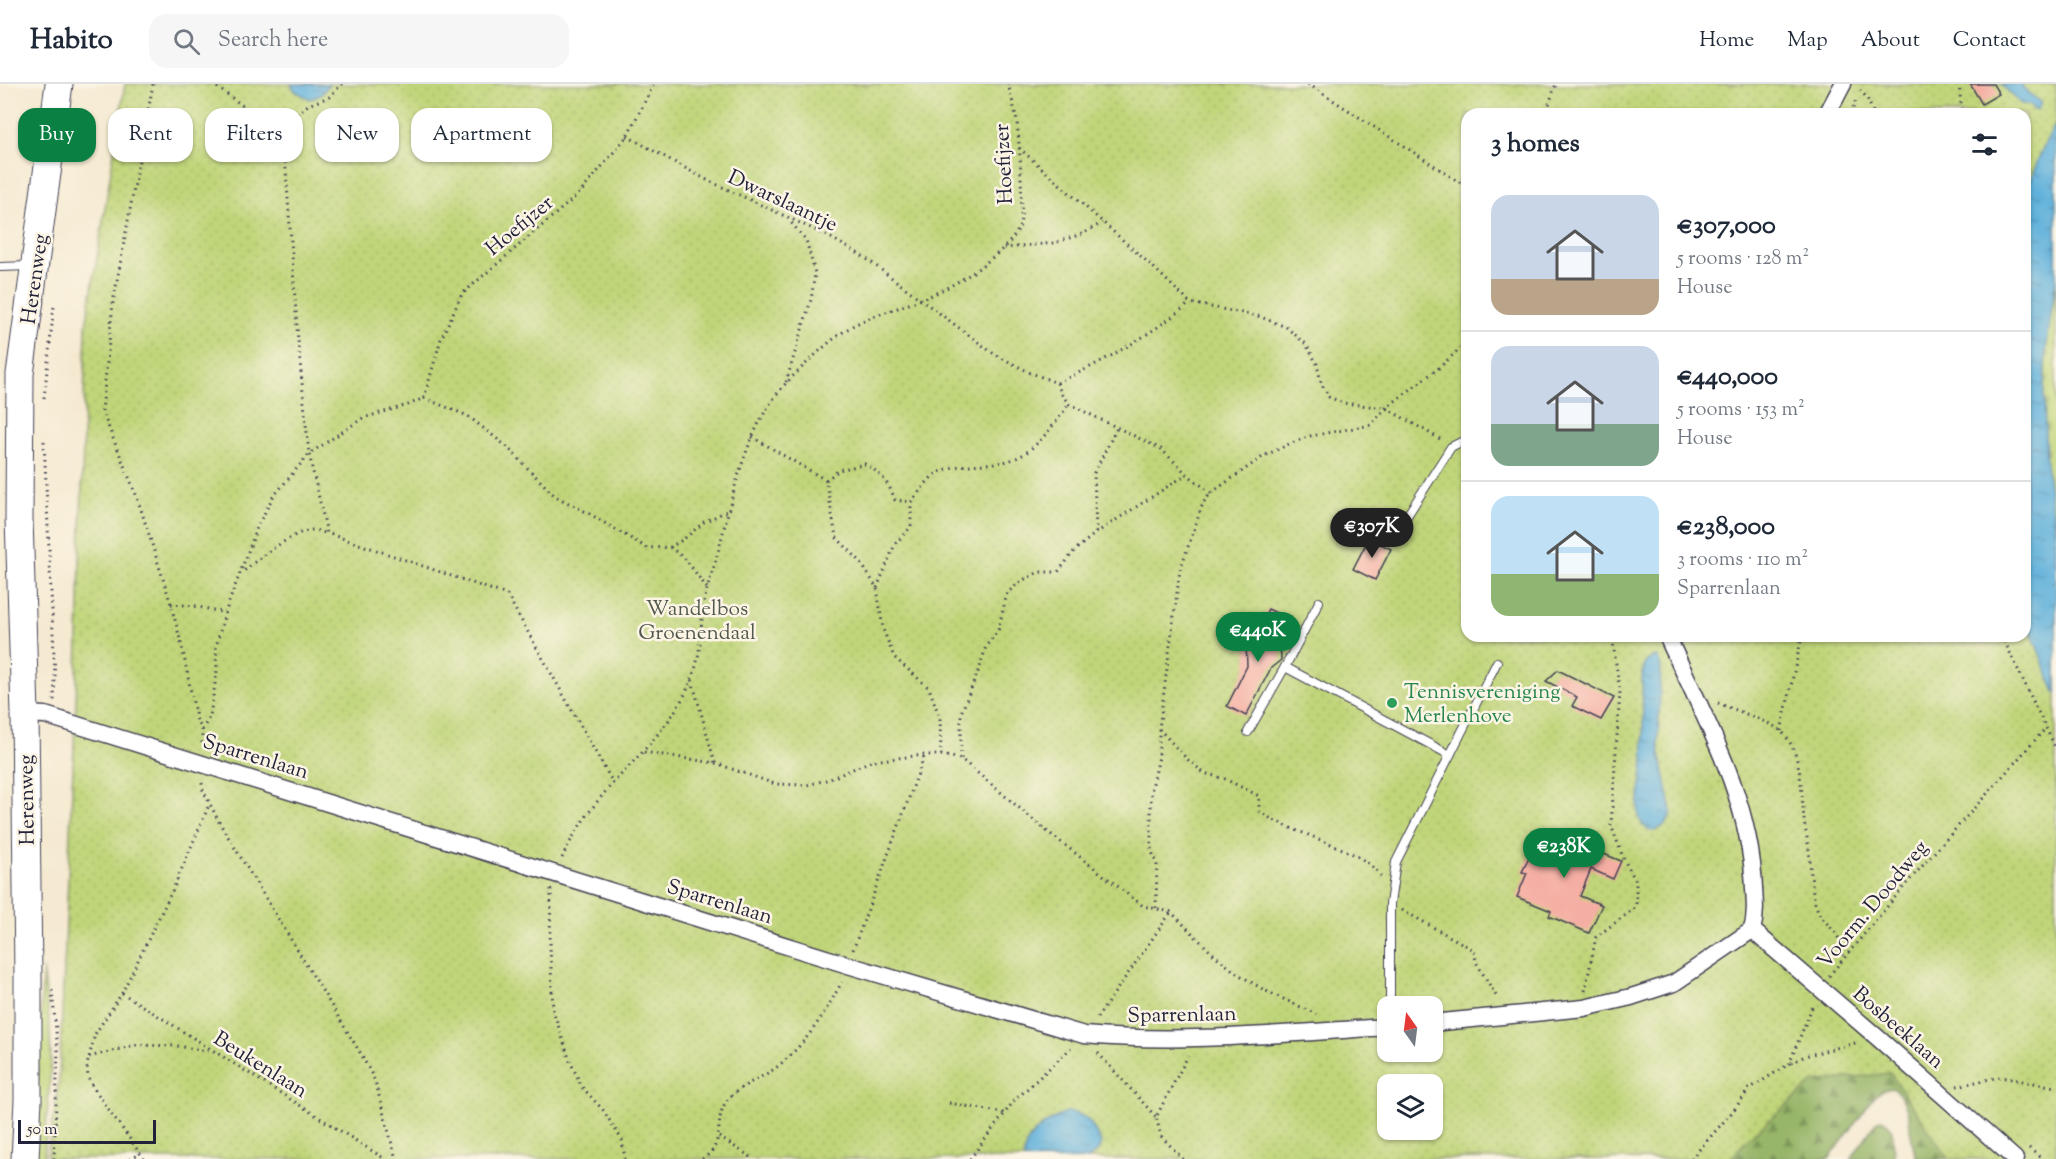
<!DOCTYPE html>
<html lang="en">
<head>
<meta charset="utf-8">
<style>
	body { margin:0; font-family:"Sorts Mill Goudy",serif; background:#f6f6f7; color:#1f2937; height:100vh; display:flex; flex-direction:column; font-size:22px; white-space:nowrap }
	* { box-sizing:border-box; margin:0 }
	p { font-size:20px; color:#747a83 }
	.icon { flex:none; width:33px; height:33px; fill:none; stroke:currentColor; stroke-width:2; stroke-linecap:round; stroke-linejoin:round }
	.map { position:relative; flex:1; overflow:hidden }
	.details { position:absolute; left:1461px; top:24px; width:570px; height:534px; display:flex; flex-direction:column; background:#fff; border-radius:18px; box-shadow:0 2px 4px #0004 }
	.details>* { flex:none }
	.hud { position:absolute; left:18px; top:24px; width:570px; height:54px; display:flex; gap:12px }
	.needle { width:39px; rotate:346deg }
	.tools { position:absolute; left:1377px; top:912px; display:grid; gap:12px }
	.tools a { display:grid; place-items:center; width:66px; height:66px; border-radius:12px; background:#fff; box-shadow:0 2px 4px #0004; font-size:30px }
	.scale { position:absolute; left:18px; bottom:15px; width:138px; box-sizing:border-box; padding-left:6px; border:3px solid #22223b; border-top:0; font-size:16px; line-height:21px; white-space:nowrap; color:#22223b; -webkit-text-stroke:4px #fcf5e5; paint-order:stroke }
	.price { position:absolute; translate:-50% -51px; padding:0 14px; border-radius:21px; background:#0b8043; color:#fff; font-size:20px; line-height:39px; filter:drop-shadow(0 2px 3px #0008) }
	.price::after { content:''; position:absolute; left:50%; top:36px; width:18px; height:14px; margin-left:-9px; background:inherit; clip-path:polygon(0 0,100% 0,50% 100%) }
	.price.selected { background:#222; color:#fff }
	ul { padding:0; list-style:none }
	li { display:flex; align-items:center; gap:18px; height:150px; padding:0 30px }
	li+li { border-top:2px solid #e0e1e3 }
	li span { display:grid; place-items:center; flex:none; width:168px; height:120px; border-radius:18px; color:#555 }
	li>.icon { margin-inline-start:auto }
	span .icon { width:72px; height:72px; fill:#fffc; stroke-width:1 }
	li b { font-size:26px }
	h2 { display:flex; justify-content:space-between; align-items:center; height:72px; padding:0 30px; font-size:26px }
	.tag { padding:0 21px; border-radius:18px; background:#fff; box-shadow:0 2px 4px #0004; font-size:21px; line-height:54px }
	.tag.selected { background:#0b8043; color:#fff }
	header { display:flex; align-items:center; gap:36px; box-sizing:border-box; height:84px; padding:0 30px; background:#fff; border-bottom:2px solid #e0e1e3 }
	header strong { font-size:28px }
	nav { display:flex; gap:33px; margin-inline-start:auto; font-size:21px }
	.search { width:420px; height:54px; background:#f6f6f7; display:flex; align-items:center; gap:15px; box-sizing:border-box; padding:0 21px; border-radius:18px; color:#747a83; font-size:22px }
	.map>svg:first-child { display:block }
	.grass { fill:#c0d579; stroke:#717c5a; stroke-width:1.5 }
	.forest { fill:url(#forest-firs); stroke:#5d6c52; stroke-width:1.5 }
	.cemetery { fill:url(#cemetery-stones); stroke:#717c5a; stroke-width:1.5 }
	.park { fill:url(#park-dots); stroke:#717c5a; stroke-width:1.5; fill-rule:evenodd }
	.water { fill:url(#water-ripples); stroke:#416a8b; stroke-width:1.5 }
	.building { fill:#f5aea3 }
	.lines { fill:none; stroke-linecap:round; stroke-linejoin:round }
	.service-casing { stroke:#424052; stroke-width:10 }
	.minor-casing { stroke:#424052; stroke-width:19 }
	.primary-casing { stroke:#424052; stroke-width:29 }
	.path { stroke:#424052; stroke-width:3; stroke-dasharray:1.5 4.5; stroke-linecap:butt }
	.service { stroke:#fff; stroke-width:8 }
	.minor { stroke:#fff; stroke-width:16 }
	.primary { stroke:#fff; stroke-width:27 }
	.leisure-dot { fill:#2e9e5b; stroke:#fcf5e5; stroke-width:2 }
	.labels { text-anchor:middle; stroke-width:5; stroke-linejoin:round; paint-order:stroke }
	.street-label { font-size:21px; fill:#22223b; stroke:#fcf5e5 }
	.park-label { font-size:21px; fill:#51584e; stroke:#fcf5e5 }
	.leisure-label { font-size:21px; fill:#27864d; stroke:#fcf5e5; text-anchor:start }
</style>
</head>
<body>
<header>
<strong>Habito</strong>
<div class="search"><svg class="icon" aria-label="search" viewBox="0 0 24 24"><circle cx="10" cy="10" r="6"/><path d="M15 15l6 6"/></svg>Search here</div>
<nav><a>Home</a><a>Map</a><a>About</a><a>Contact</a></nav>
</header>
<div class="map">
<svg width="2056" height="1075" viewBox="0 0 2056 1075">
	<defs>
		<pattern id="forest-firs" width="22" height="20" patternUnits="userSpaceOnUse" patternTransform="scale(1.5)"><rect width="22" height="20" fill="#98b669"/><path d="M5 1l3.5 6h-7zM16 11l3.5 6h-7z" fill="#7c9458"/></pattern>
		<pattern id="cemetery-stones" width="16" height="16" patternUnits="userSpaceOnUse" patternTransform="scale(1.5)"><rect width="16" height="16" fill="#c0d579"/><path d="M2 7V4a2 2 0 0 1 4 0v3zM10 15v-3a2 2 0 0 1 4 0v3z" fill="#a5b76a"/></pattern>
		<pattern id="park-dots" width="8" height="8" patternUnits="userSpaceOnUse" patternTransform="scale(1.5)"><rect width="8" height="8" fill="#c0d579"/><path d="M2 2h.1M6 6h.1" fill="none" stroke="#a5b76a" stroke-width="1.8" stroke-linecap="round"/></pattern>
		<pattern id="water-ripples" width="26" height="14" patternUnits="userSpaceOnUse" patternTransform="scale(1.5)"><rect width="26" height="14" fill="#60b1db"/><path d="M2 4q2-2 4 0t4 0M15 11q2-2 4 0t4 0" fill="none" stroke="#4f90b3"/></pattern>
	</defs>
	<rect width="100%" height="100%" fill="#fcf5e5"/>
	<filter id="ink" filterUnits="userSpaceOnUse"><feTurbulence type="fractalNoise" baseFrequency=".0167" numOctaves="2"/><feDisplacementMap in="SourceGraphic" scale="12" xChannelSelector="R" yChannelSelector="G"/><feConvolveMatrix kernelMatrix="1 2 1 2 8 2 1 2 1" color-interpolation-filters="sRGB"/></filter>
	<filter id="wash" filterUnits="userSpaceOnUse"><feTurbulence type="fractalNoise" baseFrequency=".008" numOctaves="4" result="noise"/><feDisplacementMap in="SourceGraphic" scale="24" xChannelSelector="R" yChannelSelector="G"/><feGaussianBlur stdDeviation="1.35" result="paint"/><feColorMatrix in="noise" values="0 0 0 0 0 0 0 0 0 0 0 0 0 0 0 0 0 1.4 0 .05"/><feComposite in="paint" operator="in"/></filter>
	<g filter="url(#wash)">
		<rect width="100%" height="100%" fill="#f5ead1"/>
		<polygon class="grass" points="43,884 50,946 51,979 44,1075 31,1075 38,984"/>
		<g class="forest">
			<path d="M1740,873L2004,1075H1917C1906,1051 1916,1024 1893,1004L1883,1006L1876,1011L1829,1075H1610Z"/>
			<path d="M1881,1035C1896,1038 1893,1062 1894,1075H1851L1876,1038Z"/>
		</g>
		<path class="cemetery" d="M2056,196V448C2038,377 2040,267 2056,196Z"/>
		<path class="park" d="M125,0H2056V47L2025,154V30H1467V552H2025V472L2056,577V1075H1949L1890,989L1814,998L1745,1057L1731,1075H47L59,996L77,594L86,242ZM1388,922H1432V968H1388ZM1388,1000H1432V1046H1388Z"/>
		<g class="water">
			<polygon points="291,0 329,0 321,11 310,15 295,7"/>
			<polygon points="2001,0 2019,0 2041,19 2038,26 2034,26 2030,21 2021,20"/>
			<polygon points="2056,39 2056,196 2046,267 2044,309 2046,379 2056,448 2056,611 2025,532 2025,111 2041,68"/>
			<path d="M1652,573H1657L1661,582L1658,659L1672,728C1668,740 1664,744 1651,747L1643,742L1639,734L1638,722L1644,679L1642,592L1645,579Z"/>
			<path d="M1067,1028C1088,1029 1093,1041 1101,1059L1098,1067L1088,1075H1024C1022,1051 1048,1037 1067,1028Z"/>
		</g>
		<g id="blocks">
			<g class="building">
				<polygon points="1970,0 1993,0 1999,10 1982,20"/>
				<polygon points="1369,454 1391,465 1375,496 1353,485"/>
				<polygon points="1268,525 1283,532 1271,553 1280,558 1281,576 1271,584 1246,632 1227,622 1247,582 1246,559 1252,556"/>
				<polygon points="1558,586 1614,614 1601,636 1572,622 1577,613 1546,597"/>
				<polygon points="1543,745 1621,777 1613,795 1591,785 1580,812 1602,821 1589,849 1549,832 1551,827 1517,813 1527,789 1522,788"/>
			</g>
		</g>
	</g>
	<g filter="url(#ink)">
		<use href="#blocks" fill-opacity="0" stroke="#424052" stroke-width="1.5"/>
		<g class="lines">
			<g class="service-casing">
				<g id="service">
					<polyline points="0,183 29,182"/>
					<polyline points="1398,446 1451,363 1467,355"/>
					<polyline points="1285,583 1450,671"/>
					<polyline points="1248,648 1285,583 1319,518"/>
					<polyline points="1390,922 1390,820 1396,778 1497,578"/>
				</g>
			</g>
			<g class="minor-casing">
				<g id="minor">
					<polyline points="1827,30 1843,0"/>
					<path d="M1667,552C1704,633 1751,714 1754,805C1755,819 1756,832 1752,846"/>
					<path d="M25,630L45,631L848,881L1084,951C1185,960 1287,949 1388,943"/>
					<polyline points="1752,846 1878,954 2015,1075"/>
					<polyline points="1432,939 1584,924 1631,913 1674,899 1752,846"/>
				</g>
			</g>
			<g class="primary-casing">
				<polyline id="primary" points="25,1075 28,1016 28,892 25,630 19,434 20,290 59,0"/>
			</g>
			<g class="path">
				<polyline points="153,0 113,219 102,327 137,413 171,520 183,567 196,634 202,646 202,662"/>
				<polyline points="212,0 279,47 284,57 298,257 309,370 327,449 507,511 613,699"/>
				<polyline points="1308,0 1467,103"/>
				<polyline points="1959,0 1962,30"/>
				<polyline points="1860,6 1867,14 1874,30"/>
				<polyline points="1542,30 1549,20 1556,0"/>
				<polyline points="1851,30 1856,16"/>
				<path d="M627,52L705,95L828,152L864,173L994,270L1029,288L1057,299C1105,277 1149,252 1190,219"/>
				<polyline points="284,57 297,30 308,21 329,13 342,0"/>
				<polyline points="1019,64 1152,182 1190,219 1258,232 1286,243 1306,260 1317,280 1321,299 1329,313 1343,319 1386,324 1440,355"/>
				<polyline points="1004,164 1054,159 1082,150 1102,139"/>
				<polyline points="786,298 811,216 815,189 806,156 789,136"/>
				<polyline points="1057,299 1062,311 1069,320 1161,365 1187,390 1211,409"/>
				<polyline points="44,314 54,222"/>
				<polyline points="424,314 441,255 462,210 580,109 627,52 654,0"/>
				<polyline points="752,353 826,396 836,453 859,476 877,504 883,545 894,573 929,604 940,634 941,671"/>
				<polyline points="44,357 55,592 54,617"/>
				<path d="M826,396L839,386L865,380C881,389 889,399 895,416L911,418"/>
				<polyline points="1096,449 1094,389 1117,344"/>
				<polyline points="670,463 686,476 707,504"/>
				<path d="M240,490C256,477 292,447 313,446C317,446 323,449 327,449"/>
				<path d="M877,504L895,460L911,443V418C918,410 927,396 936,390C959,376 989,384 1014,375C1037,366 1055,339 1069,320"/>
				<polyline points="171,520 195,522 225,529"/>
				<polyline points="2002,552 2056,665"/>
				<polyline points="692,596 715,679"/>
				<path d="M1718,619C1732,625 1771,638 1781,647C1803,668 1801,708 1804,735C1805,746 1808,756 1809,767C1811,785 1811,804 1816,822C1824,845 1842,842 1842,874"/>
				<path d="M1159,645L1187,675L1204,689L1225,695L1259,712V727C1291,751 1358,761 1381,792"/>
				<polyline points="202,646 210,632 217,587 216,562 225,529 258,441 273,413 309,370 363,334 408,321 424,314 468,332 506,362 555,412 588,429 647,464 670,463 684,455 704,438 727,427"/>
				<polyline points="1781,647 1802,552"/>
				<polyline points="644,668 715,679 775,700 807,701 830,695 871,677 924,671 941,671 961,675 1048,748 1143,822 1171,828 1212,869 1235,888 1264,906 1316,930"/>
				<polyline points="961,675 961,629 980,583 986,562 998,547 1007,509 1021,497 1039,488 1058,488 1075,466 1096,449 1187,390"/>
				<polyline points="202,699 203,706 219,738 361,970 375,997 396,1075"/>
				<path d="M562,774C575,746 593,721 614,698C643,667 677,635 692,594C702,570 700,543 704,518C707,503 712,490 716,476C732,416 745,339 791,294C811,275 830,255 854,241C876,230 900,224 922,215C947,205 972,191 993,173C1002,166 1014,155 1019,144C1025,131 1019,55 1017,38C1015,25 1011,13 1008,0"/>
				<polyline points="551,805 550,862 553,926 570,977 582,1003 603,1026 622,1056 625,1075"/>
				<polyline points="1156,824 1157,779 1151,766 1151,708 1159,673 1159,645 1180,486 1203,419 1211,409 1264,372 1289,360 1310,352 1371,341 1386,324 1440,283 1467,258"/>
				<polyline points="1402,826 1474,866 1476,878 1498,915"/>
				<polyline points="853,866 924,673"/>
				<polyline points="1829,892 1907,799 2046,644"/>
				<polyline points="52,906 58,967 54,1075"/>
				<polyline points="1585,907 1596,853 1636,823 1636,797 1624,776 1611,741 1620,608 1612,552"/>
				<polyline points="122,909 385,1075"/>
				<polyline points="1097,934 1171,828"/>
				<polyline points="1098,969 1156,1033"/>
				<polyline points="89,973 135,961 177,962 213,968"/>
				<polyline points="1791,979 1805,972 1859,958"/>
				<polyline points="1957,1002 2000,993 2056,1003"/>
				<polyline points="949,1019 1004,1029"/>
				<polyline points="719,1053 754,1075"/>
				<polyline points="2029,1064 2042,1075"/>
				<polyline points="130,1075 140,1069"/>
				<polyline points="144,1075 95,1006 88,994 87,981 95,950 122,909 174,803 209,721"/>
				<path d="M702,1075C727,1061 713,1036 726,1018C738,1001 762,995 778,982C808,958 824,930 842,898"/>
				<polyline points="970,1075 1014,1017 1071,964"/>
				<polyline points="1183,1075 1161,1052 1156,1033 1188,972"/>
				<polyline points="1691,1075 1734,1026 1749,1005 1789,980 1813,921"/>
			</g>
			<use href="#service" class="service"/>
			<use href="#minor" class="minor"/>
			<use href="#primary" class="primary"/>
		</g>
	</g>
	<circle class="leisure-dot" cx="1392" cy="619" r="6"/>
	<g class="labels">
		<g class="street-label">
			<text transform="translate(1003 80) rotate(-93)" y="7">Hoefijzer</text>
			<text transform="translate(783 116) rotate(25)" y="7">Dwarslaantje</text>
			<text transform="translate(519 141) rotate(-40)" y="7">Hoefijzer</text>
			<text transform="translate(34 195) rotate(-82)" y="7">Herenweg</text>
			<text transform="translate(256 672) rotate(17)" y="7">Sparrenlaan</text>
			<text transform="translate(26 716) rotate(-91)" y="7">Herenweg</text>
			<text transform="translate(720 817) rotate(17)" y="7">Sparrenlaan</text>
			<text transform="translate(1872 820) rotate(-50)" y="7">Voorm. Doodweg</text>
			<text transform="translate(1182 930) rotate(-1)" y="7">Sparrenlaan</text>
			<text transform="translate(1899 943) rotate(41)" y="7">Bosbeeklaan</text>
			<text transform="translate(261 980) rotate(32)" y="7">Beukenlaan</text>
		</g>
		<g class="park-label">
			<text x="697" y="531">Wandelbos<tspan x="697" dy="24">Groenendaal</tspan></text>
		</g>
		<g class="leisure-label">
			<text x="1404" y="614">Tennisvereniging<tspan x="1404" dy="24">Merlenhove</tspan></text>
		</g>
	</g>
</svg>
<div class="tools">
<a><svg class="needle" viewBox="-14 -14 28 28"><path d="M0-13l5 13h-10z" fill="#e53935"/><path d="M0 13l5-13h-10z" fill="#747a83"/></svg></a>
<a><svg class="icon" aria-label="layers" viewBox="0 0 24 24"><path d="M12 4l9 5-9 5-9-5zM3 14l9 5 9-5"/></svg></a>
</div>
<div class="scale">50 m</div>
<b class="price selected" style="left:1372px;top:475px">€307K</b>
<b class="price" style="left:1258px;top:579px">€440K</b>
<b class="price" style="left:1564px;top:795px">€238K</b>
<div class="hud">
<a class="tag selected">Buy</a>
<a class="tag">Rent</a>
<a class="tag">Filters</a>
<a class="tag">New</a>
<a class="tag">Apartment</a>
</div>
<section class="details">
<h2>3 homes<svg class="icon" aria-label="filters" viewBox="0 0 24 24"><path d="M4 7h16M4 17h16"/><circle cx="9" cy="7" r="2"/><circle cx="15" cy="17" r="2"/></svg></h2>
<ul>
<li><span style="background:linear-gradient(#c9d6e8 70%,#b9a48a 0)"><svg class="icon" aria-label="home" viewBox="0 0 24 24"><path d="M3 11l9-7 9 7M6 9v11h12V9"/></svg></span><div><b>€307,000</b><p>5 rooms · 128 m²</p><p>House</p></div></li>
<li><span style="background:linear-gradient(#c9d6e8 65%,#7fa58c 0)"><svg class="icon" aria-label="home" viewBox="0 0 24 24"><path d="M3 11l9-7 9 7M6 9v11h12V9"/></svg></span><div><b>€440,000</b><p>5 rooms · 153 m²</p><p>House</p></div></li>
<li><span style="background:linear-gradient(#bfe0f5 65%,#8fb573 0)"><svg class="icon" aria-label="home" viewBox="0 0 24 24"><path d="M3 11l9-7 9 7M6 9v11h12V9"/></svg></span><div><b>€238,000</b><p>3 rooms · 110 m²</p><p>Sparrenlaan</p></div></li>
</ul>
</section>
</div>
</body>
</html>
